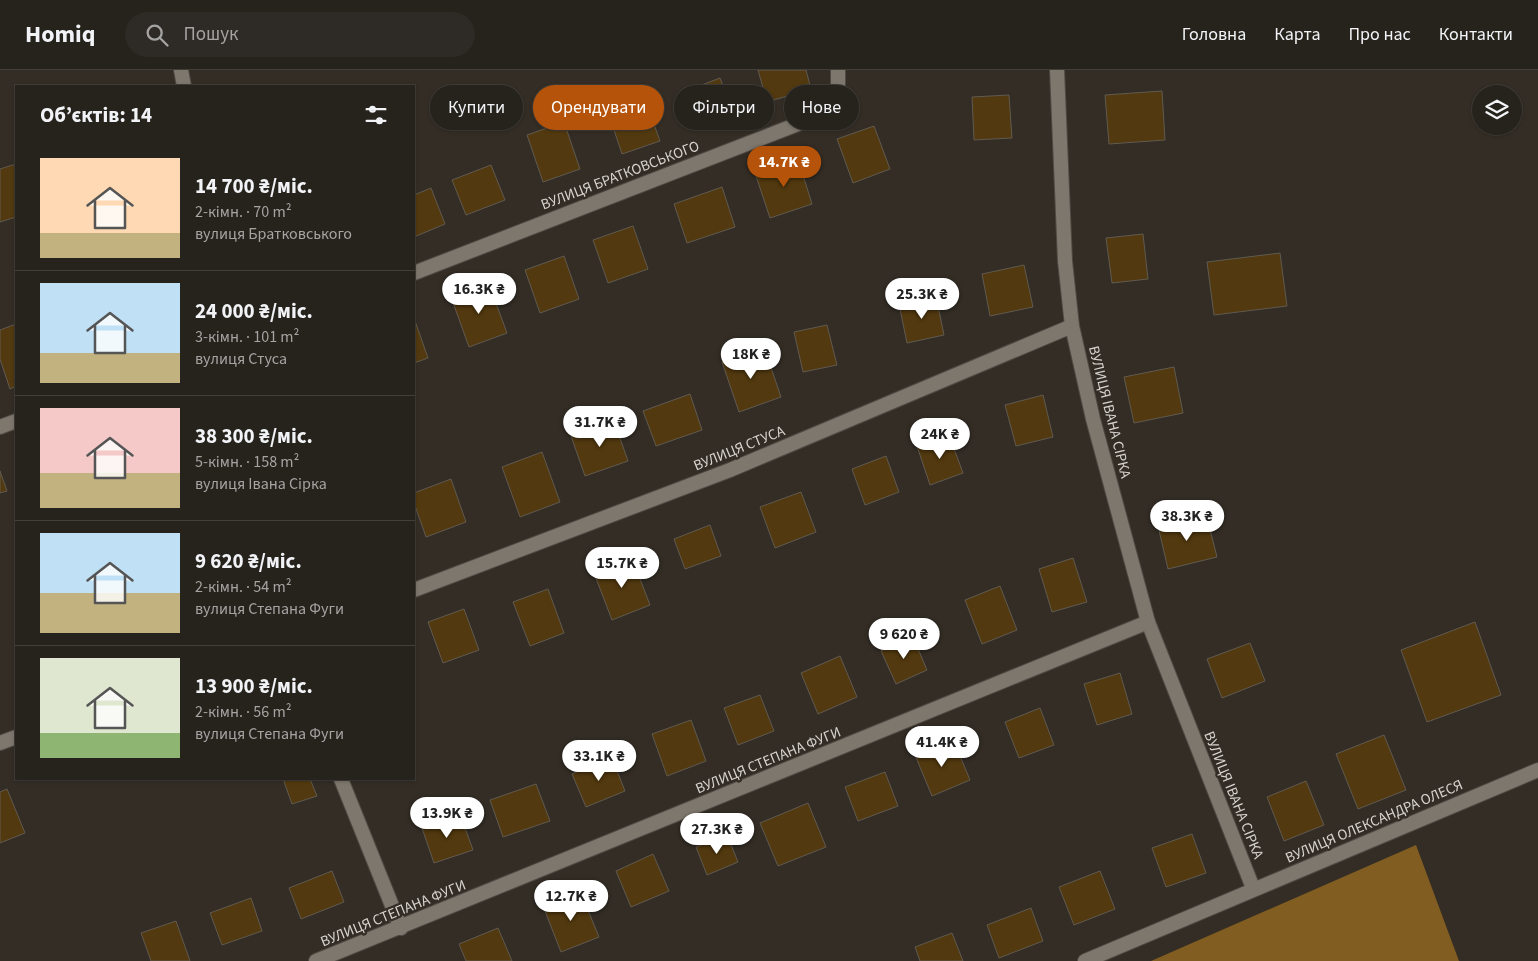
<!DOCTYPE html>
<html lang="uk">
<head>
<meta charset="utf-8">
<style>
	body { margin:0; font-family:"Source Sans 3",sans-serif; background:#2e2a25; color:#f1f3f6; height:100vh; display:flex; flex-direction:column; font-size:19px; white-space:nowrap }
	* { box-sizing:border-box; margin:0 }
	p { font-size:16px; color:#a4a4a3 }
	.icon { flex:none; width:28px; height:28px; fill:none; stroke:currentColor; stroke-width:2; stroke-linecap:round; stroke-linejoin:round }
	.map { position:relative; flex:1; overflow:hidden }
	.sheet { position:absolute; left:15px; top:15px; width:400px; height:695px; display:flex; flex-direction:column; background:#26221c; border-radius:0px; box-shadow:0 1px 4px #0004,0 0 0 1px #423f3b }
	.sheet>* { flex:none }
	.hud { position:absolute; left:430px; top:15px; width:475px; height:45px; display:flex; gap:10px }
	.tools { position:absolute; left:1472px; top:15px; display:grid; gap:10px }
	.tools a { display:grid; place-items:center; width:50px; height:50px; border-radius:50%; background:#26221c; box-shadow:0 1px 4px #0004,0 0 0 1px #423f3b; font-size:25px }
	.price { position:absolute; translate:-50% -42px; padding:0 11px; border-radius:18px; background:#fff; color:#222; font-size:16px; line-height:32px; filter:drop-shadow(0 1px 2px #0008) }
	.price::after { content:''; position:absolute; left:50%; top:30px; width:15px; height:11px; margin-left:-8px; background:inherit; clip-path:polygon(0 0,100% 0,50% 100%) }
	.price.selected { background:#b45309; color:#fff }
	ul { padding:0; list-style:none }
	li { display:flex; align-items:center; gap:15px; height:125px; padding:0 25px }
	li+li { border-top:1px solid #423f3b }
	li span { display:grid; place-items:center; flex:none; width:140px; height:100px; border-radius:0px; color:#555 }
	li>.icon { margin-inline-start:auto }
	span .icon { width:60px; height:60px; fill:#fffc; stroke-width:1 }
	li b { font-size:21px }
	h2 { display:flex; justify-content:space-between; align-items:center; height:60px; padding:0 25px; font-size:21px }
	.tag { padding:0 18px; border-radius:22px; background:#26221c; box-shadow:0 1px 4px #0004,0 0 0 1px #423f3b; font-size:18px; line-height:45px }
	.tag.selected { background:#b45309; color:#fff }
	header { display:flex; align-items:center; gap:30px; box-sizing:border-box; height:70px; padding:0 25px; background:#26221c; border-bottom:1px solid #423f3b }
	header strong { font-size:24px }
	nav { display:flex; gap:28px; margin-inline-start:auto; font-size:18px }
	.search { width:350px; height:45px; background:#2e2a25; display:flex; align-items:center; gap:12px; box-sizing:border-box; padding:0 18px; border-radius:28px; color:#a4a4a3; font-size:19px }
	.map>svg:first-child { display:block }
	.forest { fill:#815d22 }
	.building { fill:#52390f; stroke:#605a50 }
	.lines { fill:none; stroke-linecap:round; stroke-linejoin:round }
	.minor-casing { stroke:#504a44; stroke-width:16 }
	.minor { stroke:#7e776e; stroke-width:14 }
	.labels { text-anchor:middle; stroke-width:4.5; stroke-linejoin:round; paint-order:stroke }
	.street-label { font-size:15px; fill:#d7d3ce; stroke:#332d25 }
</style>
</head>
<body>
<header>
<strong>Homiq</strong>
<div class="search"><svg class="icon" aria-label="search" viewBox="0 0 24 24"><circle cx="10" cy="10" r="6"/><path d="M15 15l6 6"/></svg>Пошук</div>
<nav><a>Головна</a><a>Карта</a><a>Про нас</a><a>Контакти</a></nav>
</header>
<div class="map">
<svg width="1538" height="891" viewBox="0 0 1538 891">
	<rect width="100%" height="100%" fill="#332d25"/>
	<polygon class="forest" points="1416,775 1459,891 1151,891"/>
	<g class="building">
		<polygon points="758,0 806,0 811,19 767,32"/>
		<polygon points="720,8 733,42 690,58 678,24"/>
		<polygon points="1162,21 1165,70 1109,74 1105,25"/>
		<polygon points="1009,25 1012,68 974,70 972,27"/>
		<polygon points="646,32 660,71 622,84 609,45"/>
		<polygon points="564,52 580,99 543,112 527,65"/>
		<polygon points="874,56 890,99 853,113 837,69"/>
		<polygon points="798,89 812,134 770,148 755,103"/>
		<polygon points="16,94 16,147 0,152 0,99"/>
		<polygon points="491,95 505,130 466,145 452,110"/>
		<polygon points="722,117 735,157 687,173 674,134"/>
		<polygon points="431,118 445,154 414,167 414,125"/>
		<polygon points="633,156 648,199 608,213 593,170"/>
		<polygon points="1143,164 1148,209 1112,213 1106,168"/>
		<polygon points="1280,183 1287,236 1214,245 1207,192"/>
		<polygon points="564,186 579,229 540,243 525,200"/>
		<polygon points="1024,195 1033,237 990,246 982,204"/>
		<polygon points="489,214 507,263 469,277 451,227"/>
		<polygon points="936,226 944,265 907,273 899,234"/>
		<polygon points="414,248 428,288 414,293"/>
		<polygon points="16,254 16,316 10,319 0,289 0,260"/>
		<polygon points="827,255 837,295 803,302 794,262"/>
		<polygon points="764,277 781,327 739,342 722,292"/>
		<polygon points="1174,297 1183,343 1134,353 1124,307"/>
		<polygon points="690,324 702,360 656,376 643,341"/>
		<polygon points="1043,325 1053,367 1016,376 1005,335"/>
		<polygon points="614,351 628,391 585,406 571,366"/>
		<polygon points="949,365 963,403 930,415 917,376"/>
		<polygon points="542,382 560,432 520,447 502,397"/>
		<polygon points="886,386 899,422 865,435 852,399"/>
		<polygon points="0,401 7,421 0,423"/>
		<polygon points="451,409 466,452 426,467 414,433 414,423"/>
		<polygon points="801,422 816,462 775,478 760,437"/>
		<polygon points="1206,444 1217,487 1168,499 1158,456"/>
		<polygon points="710,455 721,486 685,499 674,469"/>
		<polygon points="632,488 650,535 612,550 594,503"/>
		<polygon points="1073,488 1087,532 1052,542 1039,499"/>
		<polygon points="1000,516 1017,560 982,574 965,530"/>
		<polygon points="548,519 564,563 530,576 513,532"/>
		<polygon points="464,539 479,580 443,593 428,552"/>
		<polygon points="1475,552 1501,625 1427,652 1401,580"/>
		<polygon points="913,567 927,600 896,614 881,581"/>
		<polygon points="1250,573 1265,611 1222,628 1207,589"/>
		<polygon points="840,586 857,627 818,644 801,603"/>
		<polygon points="1120,603 1132,644 1097,655 1084,614"/>
		<polygon points="760,625 774,661 738,675 724,638"/>
		<polygon points="1040,638 1054,675 1019,688 1005,652"/>
		<polygon points="691,650 706,691 667,706 652,664"/>
		<polygon points="1384,665 1406,720 1358,739 1336,684"/>
		<polygon points="953,669 970,710 932,726 915,685"/>
		<polygon points="612,688 625,721 586,737 572,704"/>
		<polygon points="885,702 898,736 858,751 845,717"/>
		<polygon points="283,709 310,709 317,726 292,734"/>
		<polygon points="1306,711 1324,755 1284,771 1267,727"/>
		<polygon points="536,714 550,751 503,767 490,730"/>
		<polygon points="7,719 25,763 0,773 0,722"/>
		<polygon points="808,733 826,777 778,796 760,753"/>
		<polygon points="460,744 473,780 434,793 422,758"/>
		<polygon points="1192,764 1206,803 1166,817 1152,778"/>
		<polygon points="727,765 738,792 707,805 696,777"/>
		<polygon points="653,784 669,821 631,837 616,801"/>
		<polygon points="332,801 344,832 301,849 289,818"/>
		<polygon points="1100,801 1115,839 1074,855 1059,817"/>
		<polygon points="580,821 599,867 561,882 543,836"/>
		<polygon points="251,828 262,861 222,875 210,843"/>
		<polygon points="1031,838 1043,871 999,888 987,855"/>
		<polygon points="176,851 190,891 151,891 141,863"/>
		<polygon points="498,858 512,891 466,891 459,874"/>
		<polygon points="952,863 963,891 920,891 915,877"/>
	</g>
	<g class="lines">
		<g class="minor-casing">
			<g id="minor">
				<polyline points="181,0 184,16"/>
				<polyline points="1057,0 1065,191 1072,256 1093,349 1148,552 1253,818"/>
				<polyline points="414,203 816,47 838,16 838,0"/>
				<polyline points="0,357 16,351"/>
				<polyline points="414,520 730,400 1072,256"/>
				<polyline points="0,673 16,667"/>
				<polyline points="341,709 401,858"/>
				<polyline points="316,891 1148,552"/>
				<polyline points="1085,891 1538,700"/>
			</g>
		</g>
		<use href="#minor" class="minor"/>
	</g>
	<g class="labels">
		<g class="street-label">
			<text transform="translate(620 105) rotate(-21)" y="5">ВУЛИЦЯ БРАТКОВСЬКОГО</text>
			<text transform="translate(1110 342) rotate(76)" y="5">ВУЛИЦЯ ІВАНА СІРКА</text>
			<text transform="translate(739 378) rotate(-22)" y="5">ВУЛИЦЯ СТУСА</text>
			<text transform="translate(768 690) rotate(-22)" y="5">ВУЛИЦЯ СТЕПАНА ФУГИ</text>
			<text transform="translate(1234 725) rotate(68)" y="5">ВУЛИЦЯ ІВАНА СІРКА</text>
			<text transform="translate(1374 751) rotate(-23)" y="5">ВУЛИЦЯ ОЛЕКСАНДРА ОЛЕСЯ</text>
			<text transform="translate(393 843) rotate(-22)" y="5">ВУЛИЦЯ СТЕПАНА ФУГИ</text>
		</g>
	</g>
</svg>
<div class="tools">
<a><svg class="icon" aria-label="layers" viewBox="0 0 24 24"><path d="M12 4l9 5-9 5-9-5zM3 14l9 5 9-5"/></svg></a>
</div>
<b class="price selected" style="left:784px;top:118px">14.7K ₴</b>
<b class="price" style="left:479px;top:245px">16.3K ₴</b>
<b class="price" style="left:922px;top:250px">25.3K ₴</b>
<b class="price" style="left:751px;top:310px">18K ₴</b>
<b class="price" style="left:600px;top:378px">31.7K ₴</b>
<b class="price" style="left:940px;top:390px">24K ₴</b>
<b class="price" style="left:1187px;top:472px">38.3K ₴</b>
<b class="price" style="left:622px;top:519px">15.7K ₴</b>
<b class="price" style="left:904px;top:590px">9 620 ₴</b>
<b class="price" style="left:942px;top:698px">41.4K ₴</b>
<b class="price" style="left:599px;top:712px">33.1K ₴</b>
<b class="price" style="left:447px;top:769px">13.9K ₴</b>
<b class="price" style="left:717px;top:785px">27.3K ₴</b>
<b class="price" style="left:571px;top:852px">12.7K ₴</b>
<div class="hud">
<a class="tag">Купити</a>
<a class="tag selected">Орендувати</a>
<a class="tag">Фільтри</a>
<a class="tag">Нове</a>
</div>
<section class="sheet">
<h2>Об’єктів: 14<svg class="icon" aria-label="filters" viewBox="0 0 24 24"><path d="M4 7h16M4 17h16"/><circle cx="9" cy="7" r="2"/><circle cx="15" cy="17" r="2"/></svg></h2>
<ul>
<li><span style="background:linear-gradient(#ffd9b3 75%,#c2b280 0)"><svg class="icon" aria-label="home" viewBox="0 0 24 24"><path d="M3 11l9-7 9 7M6 9v11h12V9"/></svg></span><div><b>14 700 ₴/міс.</b><p>2-кімн. · 70 m²</p><p>вулиця Братковського</p></div></li>
<li><span style="background:linear-gradient(#bfe0f5 70%,#c2b280 0)"><svg class="icon" aria-label="home" viewBox="0 0 24 24"><path d="M3 11l9-7 9 7M6 9v11h12V9"/></svg></span><div><b>24 000 ₴/міс.</b><p>3-кімн. · 101 m²</p><p>вулиця Стуса</p></div></li>
<li><span style="background:linear-gradient(#f6c9c9 65%,#c2b280 0)"><svg class="icon" aria-label="home" viewBox="0 0 24 24"><path d="M3 11l9-7 9 7M6 9v11h12V9"/></svg></span><div><b>38 300 ₴/міс.</b><p>5-кімн. · 158 m²</p><p>вулиця Івана Сірка</p></div></li>
<li><span style="background:linear-gradient(#bfe0f5 60%,#c2b280 0)"><svg class="icon" aria-label="home" viewBox="0 0 24 24"><path d="M3 11l9-7 9 7M6 9v11h12V9"/></svg></span><div><b>9 620 ₴/міс.</b><p>2-кімн. · 54 m²</p><p>вулиця Степана Фуги</p></div></li>
<li><span style="background:linear-gradient(#dfe7d0 75%,#8fb573 0)"><svg class="icon" aria-label="home" viewBox="0 0 24 24"><path d="M3 11l9-7 9 7M6 9v11h12V9"/></svg></span><div><b>13 900 ₴/міс.</b><p>2-кімн. · 56 m²</p><p>вулиця Степана Фуги</p></div></li>
</ul>
</section>
</div>
</body>
</html>
